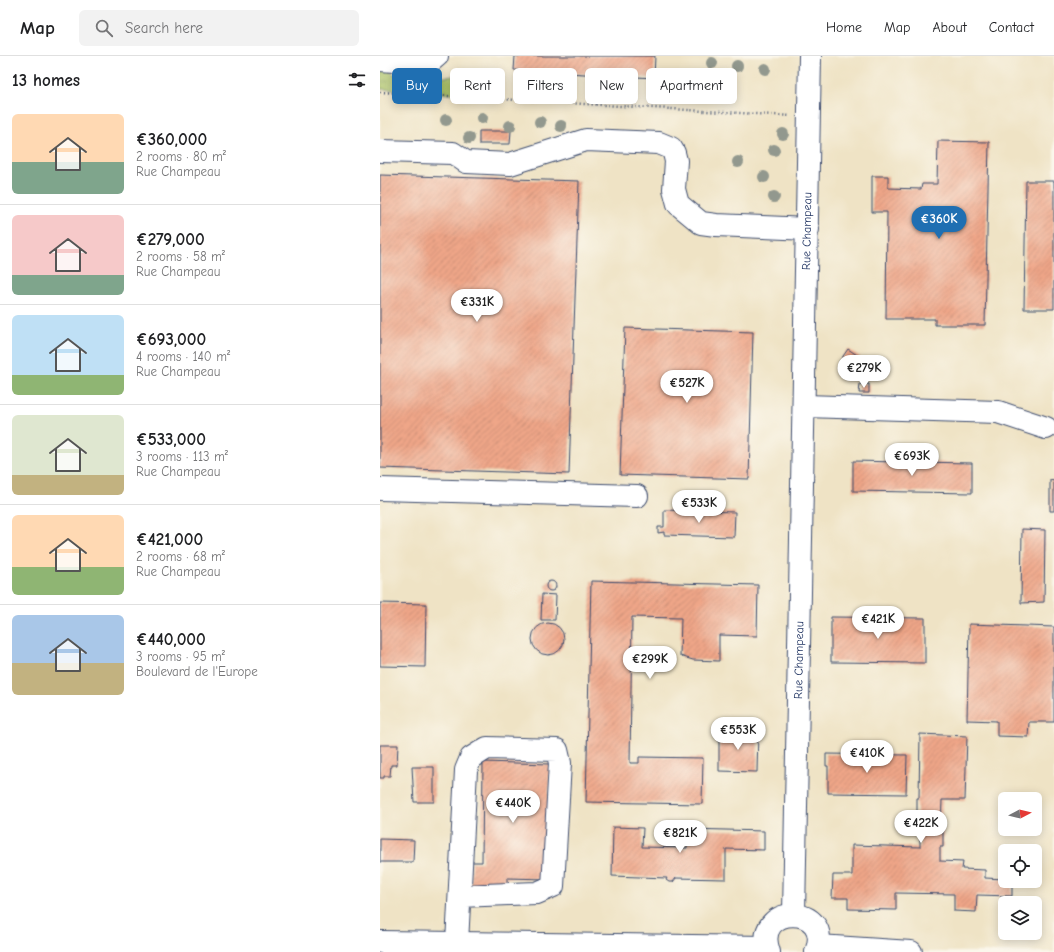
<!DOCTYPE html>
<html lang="en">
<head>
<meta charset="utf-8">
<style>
	body { margin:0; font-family:"Comic Neue",sans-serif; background:#f2f2f2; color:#202124; height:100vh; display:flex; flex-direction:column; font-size:15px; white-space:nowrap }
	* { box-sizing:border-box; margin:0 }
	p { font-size:13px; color:#757577 }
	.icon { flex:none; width:22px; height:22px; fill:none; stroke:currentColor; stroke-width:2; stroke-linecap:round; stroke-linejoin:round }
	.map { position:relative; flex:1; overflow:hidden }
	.panel { display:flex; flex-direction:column; background:#fff; width:380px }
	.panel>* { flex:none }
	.hud { position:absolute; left:12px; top:12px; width:380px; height:36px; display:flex; gap:8px }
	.needle { width:26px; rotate:83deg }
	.tools { position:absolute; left:618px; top:736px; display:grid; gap:8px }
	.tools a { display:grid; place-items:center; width:44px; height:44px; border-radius:6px; background:#fff; box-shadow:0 2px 10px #0003; font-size:20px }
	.price { position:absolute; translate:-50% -34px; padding:0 9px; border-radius:14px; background:#fff; color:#222; font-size:13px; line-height:26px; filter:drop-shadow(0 1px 2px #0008) }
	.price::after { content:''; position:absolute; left:50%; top:24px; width:12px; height:9px; margin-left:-6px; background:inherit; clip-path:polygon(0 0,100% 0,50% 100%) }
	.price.active { background:#1f6fb2; color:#fff }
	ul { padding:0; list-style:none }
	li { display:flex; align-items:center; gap:12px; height:100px; padding:0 12px }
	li+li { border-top:1px solid #e0e0e0 }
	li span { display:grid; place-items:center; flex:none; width:112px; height:80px; border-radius:6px; color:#555 }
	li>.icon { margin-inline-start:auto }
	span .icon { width:48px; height:48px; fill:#fffc; stroke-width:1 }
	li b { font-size:17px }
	h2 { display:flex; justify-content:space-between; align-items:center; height:48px; padding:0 12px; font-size:17px }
	.tag { padding:0 14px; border-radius:6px; background:#fff; box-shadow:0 2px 10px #0003; font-size:14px; line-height:36px }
	.tag.active { background:#1f6fb2; color:#fff }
	header { display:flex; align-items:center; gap:24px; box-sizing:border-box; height:56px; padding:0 20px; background:#fff; border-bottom:1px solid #e0e0e0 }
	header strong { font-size:19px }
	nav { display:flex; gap:22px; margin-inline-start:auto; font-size:14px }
	.search { width:280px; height:36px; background:#f2f2f2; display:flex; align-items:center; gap:10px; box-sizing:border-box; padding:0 14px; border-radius:6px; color:#757577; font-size:15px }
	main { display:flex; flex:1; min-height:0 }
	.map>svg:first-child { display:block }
	.grass { fill:url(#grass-tufts); stroke:#637862 }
	.building { fill:url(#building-hatch) }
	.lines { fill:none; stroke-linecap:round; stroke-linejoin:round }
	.minor-casing { stroke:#3b4a6d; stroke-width:24 }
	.path { stroke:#3b4a6d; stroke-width:2.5; stroke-dasharray:1 3; stroke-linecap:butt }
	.minor { stroke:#fff; stroke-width:22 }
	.tree { fill:#92988e }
	.labels { text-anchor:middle; stroke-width:3.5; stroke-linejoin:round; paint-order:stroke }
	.street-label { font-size:12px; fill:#1b2f5e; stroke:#fbf7ec }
</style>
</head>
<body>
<header>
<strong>Map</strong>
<div class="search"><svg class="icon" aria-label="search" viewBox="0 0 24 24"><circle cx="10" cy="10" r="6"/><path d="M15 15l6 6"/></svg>Search here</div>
<nav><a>Home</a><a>Map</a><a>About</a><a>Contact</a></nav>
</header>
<main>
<section class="panel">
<h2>13 homes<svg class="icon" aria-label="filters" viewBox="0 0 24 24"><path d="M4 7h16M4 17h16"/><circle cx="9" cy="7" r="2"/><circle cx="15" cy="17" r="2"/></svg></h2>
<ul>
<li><span style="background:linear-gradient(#ffd9b3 60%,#7fa58c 0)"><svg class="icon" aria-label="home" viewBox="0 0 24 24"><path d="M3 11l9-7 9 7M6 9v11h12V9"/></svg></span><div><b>€360,000</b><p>2 rooms · 80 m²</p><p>Rue Champeau</p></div></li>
<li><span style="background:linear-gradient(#f6c9c9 75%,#7fa58c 0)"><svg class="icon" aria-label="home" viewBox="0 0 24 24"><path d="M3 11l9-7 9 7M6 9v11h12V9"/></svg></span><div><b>€279,000</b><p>2 rooms · 58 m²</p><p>Rue Champeau</p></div></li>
<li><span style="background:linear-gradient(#bfe0f5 75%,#8fb573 0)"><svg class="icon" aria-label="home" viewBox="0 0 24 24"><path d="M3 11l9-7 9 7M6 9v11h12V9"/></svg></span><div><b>€693,000</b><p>4 rooms · 140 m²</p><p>Rue Champeau</p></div></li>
<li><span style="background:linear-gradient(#dfe7d0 75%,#c2b280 0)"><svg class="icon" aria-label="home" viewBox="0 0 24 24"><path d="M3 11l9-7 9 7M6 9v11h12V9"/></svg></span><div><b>€533,000</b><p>3 rooms · 113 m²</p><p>Rue Champeau</p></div></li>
<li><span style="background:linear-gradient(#ffd9b3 65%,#8fb573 0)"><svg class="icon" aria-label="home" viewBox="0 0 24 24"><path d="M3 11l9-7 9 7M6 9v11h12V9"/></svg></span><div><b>€421,000</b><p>2 rooms · 68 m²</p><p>Rue Champeau</p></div></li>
<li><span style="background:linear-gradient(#a9c7e8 60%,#c2b280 0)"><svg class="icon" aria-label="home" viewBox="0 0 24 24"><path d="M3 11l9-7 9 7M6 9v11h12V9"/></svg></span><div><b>€440,000</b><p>3 rooms · 95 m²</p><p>Boulevard de l'Europe</p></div></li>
</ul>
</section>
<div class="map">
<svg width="674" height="896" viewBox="0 0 674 896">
	<defs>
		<pattern id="grass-tufts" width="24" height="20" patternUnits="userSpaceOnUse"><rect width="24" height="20" fill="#abc267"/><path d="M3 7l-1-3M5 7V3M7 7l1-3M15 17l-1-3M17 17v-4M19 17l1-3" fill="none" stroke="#8a9e58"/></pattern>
		<pattern id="building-hatch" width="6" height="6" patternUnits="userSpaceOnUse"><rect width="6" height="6" fill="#efa688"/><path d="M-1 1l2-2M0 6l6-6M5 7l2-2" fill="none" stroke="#c18872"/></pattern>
	</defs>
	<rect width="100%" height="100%" fill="#fbf7ec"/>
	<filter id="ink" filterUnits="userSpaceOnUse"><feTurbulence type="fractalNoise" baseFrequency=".025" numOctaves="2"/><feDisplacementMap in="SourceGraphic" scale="8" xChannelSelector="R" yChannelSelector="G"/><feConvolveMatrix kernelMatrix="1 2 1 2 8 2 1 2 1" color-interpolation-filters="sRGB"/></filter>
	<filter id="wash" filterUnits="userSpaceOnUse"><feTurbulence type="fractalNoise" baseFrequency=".012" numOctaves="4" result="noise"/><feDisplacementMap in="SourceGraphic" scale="16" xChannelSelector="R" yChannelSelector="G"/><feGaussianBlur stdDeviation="0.9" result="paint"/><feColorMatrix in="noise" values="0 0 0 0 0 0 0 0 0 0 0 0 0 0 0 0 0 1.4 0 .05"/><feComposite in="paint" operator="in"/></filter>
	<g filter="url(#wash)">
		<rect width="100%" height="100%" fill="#efe3c5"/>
		<polygon class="grass" points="0,9 7,12 13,18 65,21 83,19 84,39 0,33"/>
		<g id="blocks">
			<g class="building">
				<polygon points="135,0 275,0 274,22 134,14"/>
				<polygon points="99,75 131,75 130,88 99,88"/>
				<polygon points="558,85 609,86 605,269 555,269 555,263 506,263 507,156 492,156 492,120 508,120 508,132 541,133 542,128 557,128"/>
				<polygon points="0,119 199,125 189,418 0,412"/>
				<polygon points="646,125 674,125 674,253 644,253"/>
				<polygon points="245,272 373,276 369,423 240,419"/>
				<polygon points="468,293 480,301 471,314 459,306"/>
				<polygon points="480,328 489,328 489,337 479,337"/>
				<polygon points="519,401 536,401 535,406 592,407 592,437 473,435 473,405 519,406"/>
				<polygon points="670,424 674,425 674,455 670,455"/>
				<polygon points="284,454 355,456 354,481 284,479 284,476 278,477 278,471 284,471"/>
				<polygon points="642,473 665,474 664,546 641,547"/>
				<polygon points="211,525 378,529 377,580 339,579 339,605 313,604 300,600 301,562 252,561 250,707 259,707 259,701 323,702 322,748 206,746"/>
				<circle cx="171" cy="530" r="5"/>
				<polygon points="162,538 176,539 175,564 161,564"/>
				<polygon points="0,547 46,548 45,611 0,610"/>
				<polygon points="451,561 545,562 545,607 451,606"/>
				<circle cx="168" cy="583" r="16"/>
				<polygon points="589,568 674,571 674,666 649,666 648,681 617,680 617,665 587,664"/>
				<polygon points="339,675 378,676 377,716 339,715"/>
				<polygon points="540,678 587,680 585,744 562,744 561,772 563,772 563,791 560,791 560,805 583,806 582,813 605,814 605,822 625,823 625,825 632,825 632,840 597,839 596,856 574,855 574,838 516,837 516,854 468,853 468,842 452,842 453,819 472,819 472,789 540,791 540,778 535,778 531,773 531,758 537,758 537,742 539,742"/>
				<polygon points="0,689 18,689 17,709 11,709 10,720 4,720 4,722 0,722"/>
				<polygon points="446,698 527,699 526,738 448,737 448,710 446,710"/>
				<polygon points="103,706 170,708 166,823 127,822 127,832 95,832 91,828 92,806 102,806"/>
				<polygon points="32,711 54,711 54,746 34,746"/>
				<polygon points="233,771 263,772 262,791 307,792 308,773 384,775 384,794 346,793 346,823 296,822 293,826 289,826 286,824 287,822 232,820"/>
				<polygon points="0,783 34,784 33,806 0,806"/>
			</g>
		</g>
	</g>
	<g filter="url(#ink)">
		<use href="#blocks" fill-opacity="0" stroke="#3b4a6d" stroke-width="1"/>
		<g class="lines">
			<g class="minor-casing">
				<g id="minor">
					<polyline points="0,4 43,7 50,6 57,0"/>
					<polyline points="0,95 73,97 86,106 130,108 206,84 279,87 291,92 294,97 296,105 294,133 298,148 321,167 336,169 428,173"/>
					<polyline points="425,350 618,356 666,372"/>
					<polyline points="0,433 257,440"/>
					<path id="s1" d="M414,858L430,0"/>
					<polyline points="0,886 387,891"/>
					<polyline points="77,887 86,714 91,702 107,692 177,694 180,707 173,830 157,837 80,840"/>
					<polyline points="439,890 531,896"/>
					<path d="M389,896C371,847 455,847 436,896"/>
				</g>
			</g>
			<polyline class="path" points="0,36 411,60"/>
			<use href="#minor" class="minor"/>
		</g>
		<g class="tree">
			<circle cx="332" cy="7" r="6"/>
			<circle cx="357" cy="10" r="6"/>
			<circle cx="385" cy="13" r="6"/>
			<circle cx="102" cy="62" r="6"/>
			<circle cx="66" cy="64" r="6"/>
			<circle cx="160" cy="66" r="6"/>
			<circle cx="130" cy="70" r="6"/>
			<circle cx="181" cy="70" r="6"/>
			<circle cx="403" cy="78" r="6"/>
			<circle cx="89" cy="82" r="6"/>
			<circle cx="394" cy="94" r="6"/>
			<circle cx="358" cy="106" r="6"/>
			<circle cx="384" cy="121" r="6"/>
			<circle cx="394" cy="141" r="6"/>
		</g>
	</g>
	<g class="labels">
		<g class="street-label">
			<text dy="4" stroke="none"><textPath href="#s1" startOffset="683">Rue Champeau</textPath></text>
			<text dy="4" stroke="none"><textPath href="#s1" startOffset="254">Rue Champeau</textPath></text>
		</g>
	</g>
</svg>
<div class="tools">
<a><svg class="needle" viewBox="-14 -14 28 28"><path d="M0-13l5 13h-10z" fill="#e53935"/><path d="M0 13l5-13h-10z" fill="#757577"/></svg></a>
<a><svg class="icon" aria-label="locate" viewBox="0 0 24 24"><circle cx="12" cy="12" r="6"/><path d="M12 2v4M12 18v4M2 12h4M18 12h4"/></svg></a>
<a><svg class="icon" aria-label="layers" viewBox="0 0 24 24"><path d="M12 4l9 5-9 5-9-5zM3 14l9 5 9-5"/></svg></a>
</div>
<b class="price active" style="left:559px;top:184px">€360K</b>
<b class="price" style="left:97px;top:267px">€331K</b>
<b class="price" style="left:484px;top:333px">€279K</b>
<b class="price" style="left:307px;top:348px">€527K</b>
<b class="price" style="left:532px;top:421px">€693K</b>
<b class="price" style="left:319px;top:468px">€533K</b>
<b class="price" style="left:498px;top:584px">€421K</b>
<b class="price" style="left:270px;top:624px">€299K</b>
<b class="price" style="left:358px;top:695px">€553K</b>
<b class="price" style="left:487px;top:718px">€410K</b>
<b class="price" style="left:133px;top:768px">€440K</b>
<b class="price" style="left:541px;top:788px">€422K</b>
<b class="price" style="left:300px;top:798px">€821K</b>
<div class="hud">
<a class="tag active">Buy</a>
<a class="tag">Rent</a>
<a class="tag">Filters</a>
<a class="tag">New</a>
<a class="tag">Apartment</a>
</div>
</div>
</main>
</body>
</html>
